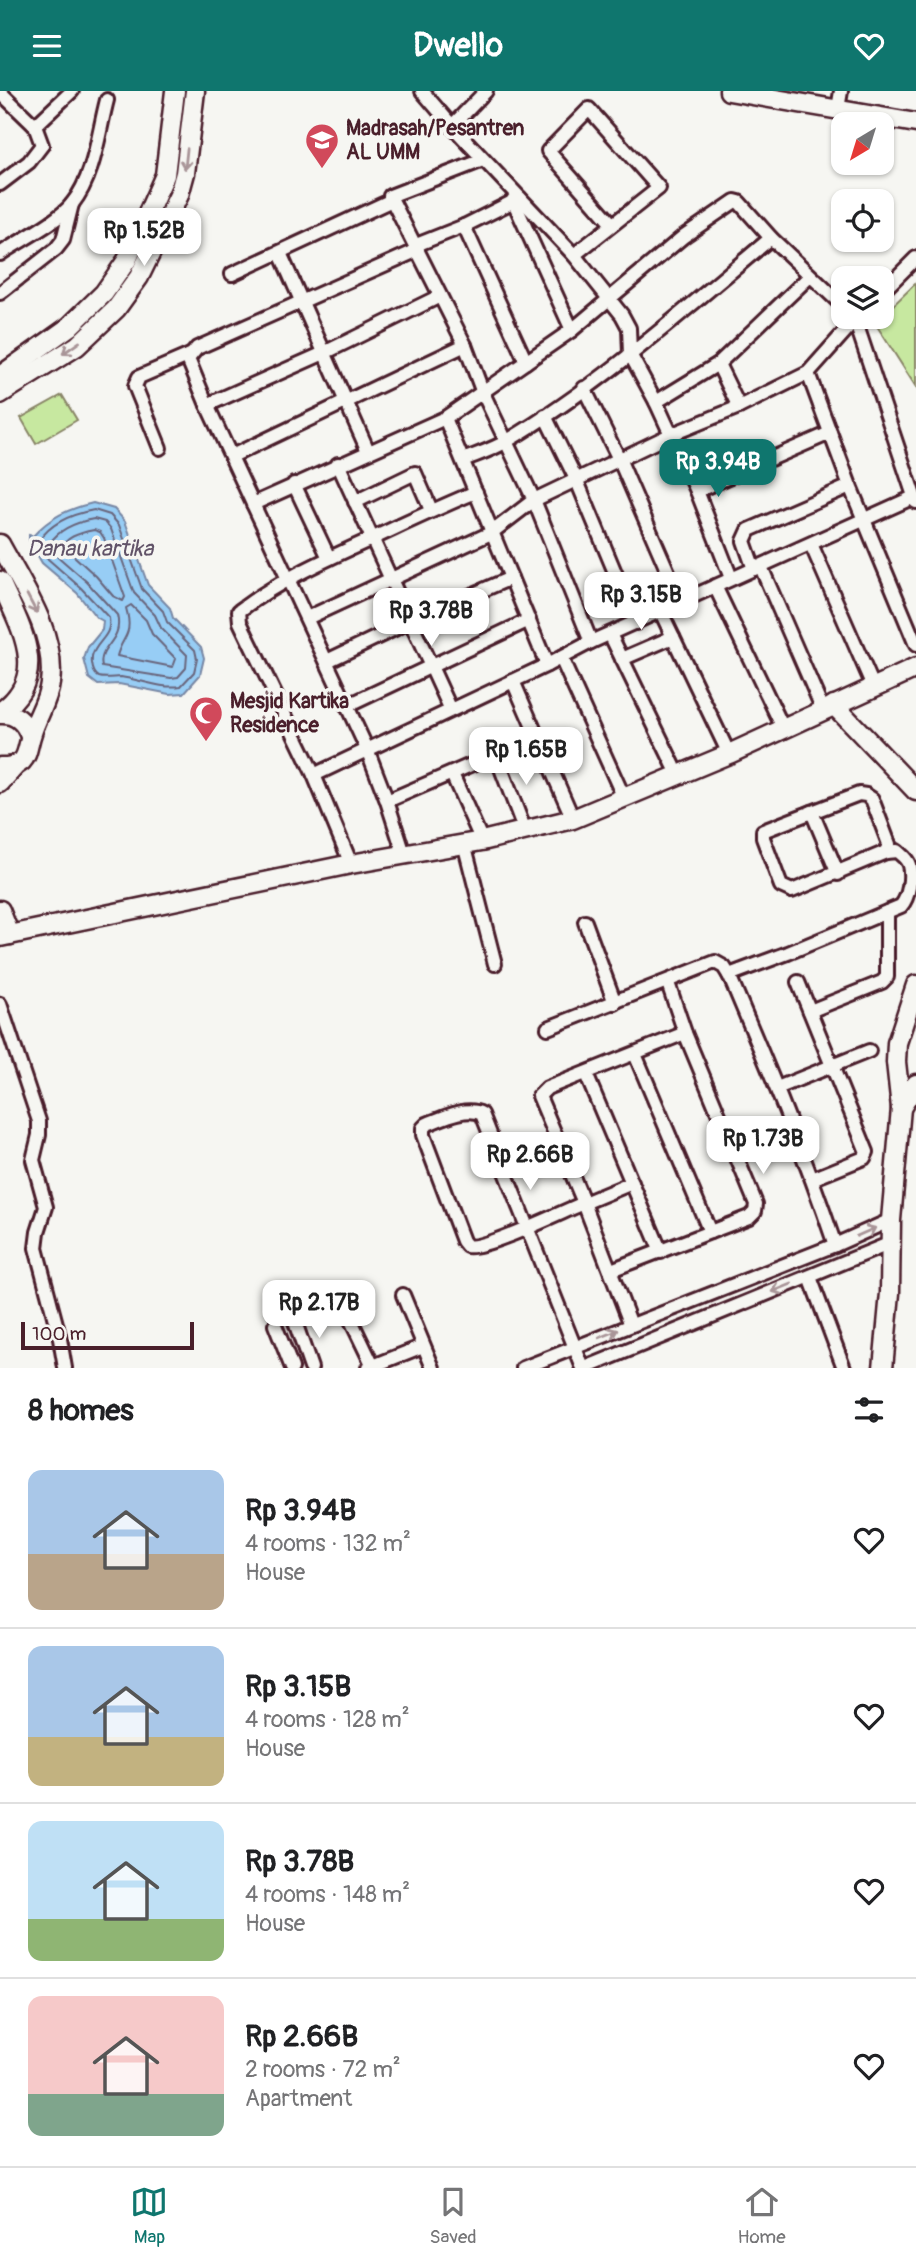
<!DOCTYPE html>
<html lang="en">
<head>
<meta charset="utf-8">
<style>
	body { margin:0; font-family:Pangolin,sans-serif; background:#f6f6f6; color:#202124; height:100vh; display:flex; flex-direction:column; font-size:26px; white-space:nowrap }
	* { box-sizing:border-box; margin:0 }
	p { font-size:23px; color:#757577 }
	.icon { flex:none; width:38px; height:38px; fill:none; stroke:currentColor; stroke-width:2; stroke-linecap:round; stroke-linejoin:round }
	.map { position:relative; height:1277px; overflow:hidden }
	.details { display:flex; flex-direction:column; background:#fff; flex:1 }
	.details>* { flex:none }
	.needle { width:46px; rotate:218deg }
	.controls { position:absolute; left:831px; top:21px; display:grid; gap:14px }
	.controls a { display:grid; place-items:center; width:63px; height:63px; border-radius:14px; background:#fff; box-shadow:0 2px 5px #0004; font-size:35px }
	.scale { position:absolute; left:21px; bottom:18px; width:173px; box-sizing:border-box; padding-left:7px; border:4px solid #4a1f2b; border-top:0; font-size:19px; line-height:24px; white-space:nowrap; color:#4a1f2b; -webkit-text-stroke:5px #f6f6f2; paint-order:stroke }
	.price { position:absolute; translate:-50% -60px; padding:0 16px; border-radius:14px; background:#fff; color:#222; font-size:23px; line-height:46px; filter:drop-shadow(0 2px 4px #0008) }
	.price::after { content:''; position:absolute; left:50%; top:42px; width:21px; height:16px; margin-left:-10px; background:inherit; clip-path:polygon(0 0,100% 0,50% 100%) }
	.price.on { background:#0f766e; color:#fff }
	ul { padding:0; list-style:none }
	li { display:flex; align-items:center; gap:21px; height:175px; padding:0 28px }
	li+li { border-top:2px solid #e0e0e0 }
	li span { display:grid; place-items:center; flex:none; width:196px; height:140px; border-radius:14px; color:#555 }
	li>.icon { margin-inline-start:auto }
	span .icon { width:84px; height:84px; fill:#fffc; stroke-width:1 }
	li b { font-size:30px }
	h2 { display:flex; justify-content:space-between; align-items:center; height:84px; padding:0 28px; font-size:30px }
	header { display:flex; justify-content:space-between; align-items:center; height:91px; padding:0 28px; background:#0f766e; color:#fff; font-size:32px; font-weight:700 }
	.tabs { display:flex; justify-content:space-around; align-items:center; height:98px; border-top:2px solid #e0e0e0; background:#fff; font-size:19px; color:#757577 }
	.tabs a { display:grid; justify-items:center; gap:4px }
	.tabs .on { color:#0f766e }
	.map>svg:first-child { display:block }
	.green { fill:#c7e8a0; stroke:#888466; stroke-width:2 }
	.water { fill:#97cdf5; stroke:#7887a4; stroke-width:2 }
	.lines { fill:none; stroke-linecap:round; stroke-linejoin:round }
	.shore { stroke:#69657c; stroke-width:2 }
	.street-casing { stroke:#4a1f2b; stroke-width:18 }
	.secondary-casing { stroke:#4a1f2b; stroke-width:23 }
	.street { stroke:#f6f6f2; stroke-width:12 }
	.secondary { stroke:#f6f6f2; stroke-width:18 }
	.oneway { stroke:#a99598 }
	.labels { text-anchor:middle; stroke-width:7; stroke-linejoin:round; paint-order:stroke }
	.poi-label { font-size:21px; font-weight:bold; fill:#4a1f2b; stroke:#f6f6f2; text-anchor:start }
	.water-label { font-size:23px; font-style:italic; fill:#615368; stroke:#f6f6f2 }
</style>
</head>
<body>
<header><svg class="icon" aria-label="menu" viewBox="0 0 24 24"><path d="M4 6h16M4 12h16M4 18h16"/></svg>Dwello<svg class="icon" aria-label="heart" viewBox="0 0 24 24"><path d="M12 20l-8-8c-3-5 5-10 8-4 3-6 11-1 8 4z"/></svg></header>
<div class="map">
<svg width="916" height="1277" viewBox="0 0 916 1277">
	<rect width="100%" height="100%" fill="#f6f6f2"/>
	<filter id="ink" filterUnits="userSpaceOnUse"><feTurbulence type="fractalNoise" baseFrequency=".0143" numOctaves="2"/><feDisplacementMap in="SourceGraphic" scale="14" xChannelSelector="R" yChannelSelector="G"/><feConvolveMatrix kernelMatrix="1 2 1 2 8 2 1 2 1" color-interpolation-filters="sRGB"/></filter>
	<g filter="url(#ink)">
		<g class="green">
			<polygon points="916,192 916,296 875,232"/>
			<polygon points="62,304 77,329 36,353 21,327"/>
		</g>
		<path class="water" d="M93,412L114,418L125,430L148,494L170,517L173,527L201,556L204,567L200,584L184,602L170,603L119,593L98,594L89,587L84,568L88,556L102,539L103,530L96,526L77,502L42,472L29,449V444L33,445C50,426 68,418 93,412Z"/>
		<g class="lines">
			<g class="shore">
				<path d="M94,419L110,424L119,434L142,498L163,520L167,531L195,559L197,568L194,581L181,595C161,598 141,589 121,586C115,586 105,588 99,586C93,583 91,572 92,566C96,549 112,547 109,527L81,497L48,468L39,450C51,431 72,423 94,419Z"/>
				<path d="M94,428L105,431L111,438L134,502L155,524L161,537L187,564L186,577L178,586L171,587L102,576C97,555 124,551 117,524L87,491L55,463L50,452C60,437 77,431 94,428Z"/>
				<path d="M94,439L100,441L104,447L125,506L123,510L113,505L96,485L63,455C67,445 83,441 94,439Z"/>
				<path d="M131,514L146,529L152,543L176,568L173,576L117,565C122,545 134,545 126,517Z"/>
			</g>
			<g class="street-casing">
				<g id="street">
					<polyline points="422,0 452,35"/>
					<polyline points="486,0 452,35 574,164 622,224 629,237 630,263 656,311 697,400 731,487"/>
					<polyline points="0,1 35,35 42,54 29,71 0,93"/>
					<polyline points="838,18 841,0"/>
					<polyline points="35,35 72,0"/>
					<polyline points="483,69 390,105 465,254 483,302 534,409 591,551"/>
					<polyline points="513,109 572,239"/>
					<polyline points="464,135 526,271"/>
					<polyline points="416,154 464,135 520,107"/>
					<polyline points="280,162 368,360"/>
					<path d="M0,163C19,150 59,130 72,113C95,84 98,43 107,9"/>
					<polyline points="574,164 659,97 589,18 548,60 612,133"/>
					<polyline points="232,183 392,109"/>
					<polyline points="882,201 916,167"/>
					<polyline points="0,202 56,158 63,149 72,113"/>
					<polyline points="854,226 916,411"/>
					<polyline points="718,273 739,316"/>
					<polyline points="808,282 850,395 916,554"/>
					<polyline points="584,297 620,370 681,511"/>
					<polyline points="656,311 718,273 810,185"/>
					<polyline points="207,314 324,262 440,205"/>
					<polyline points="545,325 577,390 636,532"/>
					<polyline points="445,327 547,574"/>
					<polyline points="160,357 135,295 139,286 190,264"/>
					<polyline points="232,365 465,254"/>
					<path d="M463,369C478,363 494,358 507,350C600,295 688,216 771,147"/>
					<polyline points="338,373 451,619"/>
					<polyline points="294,393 329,467"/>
					<polyline points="697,400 830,342"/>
					<polyline points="355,411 415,382 431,419"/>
					<polyline points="253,413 445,327 572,239 684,145 735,110 739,111 771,147 844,216"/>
					<polyline points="811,453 873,595"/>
					<polyline points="761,476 823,619"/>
					<polyline points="754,478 744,450 749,439 850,395"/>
					<polyline points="715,495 783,637"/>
					<polyline points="661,521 729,663"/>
					<polyline points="307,527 491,442 534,409 670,344 739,316 808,282 858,226"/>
					<polyline points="610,543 674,675"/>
					<polyline points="561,567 624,707"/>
					<polyline points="622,568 673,546"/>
					<polyline points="327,570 409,531 511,487"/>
					<polyline points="513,590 573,728"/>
					<polyline points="347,615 529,529"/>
					<polyline points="496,664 525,740"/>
					<polyline points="452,683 482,750"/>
					<polyline points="314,684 547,574 591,551 914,406"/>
					<polyline points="387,710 538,645"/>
					<polyline points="464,752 495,873"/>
					<polyline points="404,763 387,710 367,658 207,314 188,268 197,257 418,159"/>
					<path d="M351,773L314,684L240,531L239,520C278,490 323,470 367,450C404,433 439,416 476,401"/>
					<polyline points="838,783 812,721 763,740 763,747 781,795 792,800 886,761"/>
					<polyline points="585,831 615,912"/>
					<path d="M729,884C767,973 804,1062 835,1154"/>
					<polyline points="798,891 867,1061 864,1067 812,1088"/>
					<polyline points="0,913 39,1030 39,1044 33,1069 46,1116 38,1141 36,1157 60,1248 65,1277"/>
					<polyline points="810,920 882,891 887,886 887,821"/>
					<path d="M548,937L715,871L724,876L729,884L788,862L901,815C909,806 912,786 909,774C907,767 901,764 897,760L886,761L889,753L872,708L866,704L859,703L812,721"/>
					<polyline points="635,963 710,1141"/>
					<polyline points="586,983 661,1161"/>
					<polyline points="777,997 869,960"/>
					<polyline points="632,1092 584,1112 539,1005 547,997 685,942"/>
					<polyline points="611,1179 749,1126 755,1120 756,1113 685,942 668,892"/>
					<polyline points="810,1186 844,1277"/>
					<polyline points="403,1204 433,1277"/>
					<polyline points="347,1221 373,1275"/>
					<polyline points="295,1231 311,1277"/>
					<polyline points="275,1234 292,1277"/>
					<polyline points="368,1277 423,1255"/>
					<polyline points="523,1277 835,1154 891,1129"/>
					<path d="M583,1277L482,1023C466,1015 443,1027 427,1033L423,1037V1044L463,1150L467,1155C482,1160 564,1120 584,1112L631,1234"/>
					<polyline points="585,1277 891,1152"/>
				</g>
			</g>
			<g class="secondary-casing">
				<g id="secondary">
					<polyline points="729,0 916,32"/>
					<polyline points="0,285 69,236 104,202 127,169 165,84 175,0"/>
					<polyline points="0,303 77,255 116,218 139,186 179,104 185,82 195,0"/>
					<path d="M0,453C22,494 57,543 50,592C48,610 37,625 32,642C25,662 30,676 0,676"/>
					<path d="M0,490C20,536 52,585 0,621"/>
					<polyline points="834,614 916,700"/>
					<path d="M0,623C16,622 25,631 30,645"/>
					<polyline points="0,692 17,673"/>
					<polyline points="0,819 10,844"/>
					<polyline points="0,846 351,773 482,750 573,728 729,663 916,577"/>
					<polyline points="901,1017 916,993"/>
					<polyline points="883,1277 890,1202 891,1129 901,1017 896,971 897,952 916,894"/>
				</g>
			</g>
			<use href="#street" class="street"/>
			<use href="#secondary" class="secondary"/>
		</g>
		<defs><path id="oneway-shaft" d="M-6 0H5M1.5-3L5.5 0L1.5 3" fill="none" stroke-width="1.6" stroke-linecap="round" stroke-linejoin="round" transform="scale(1.75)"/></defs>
		<g class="oneway">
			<use href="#oneway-shaft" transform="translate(186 68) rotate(96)"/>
			<use href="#oneway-shaft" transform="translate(71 257) rotate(145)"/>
			<use href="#oneway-shaft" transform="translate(32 513) rotate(62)"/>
			<use href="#oneway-shaft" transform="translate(866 1141) rotate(-24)"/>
			<use href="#oneway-shaft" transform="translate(782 1197) rotate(158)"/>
			<use href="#oneway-shaft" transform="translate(609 1243) rotate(-22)"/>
		</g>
	</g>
	<defs>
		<g id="school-pin" transform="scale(1.75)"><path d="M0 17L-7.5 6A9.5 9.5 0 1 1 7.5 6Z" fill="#d1495b" stroke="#f6f6f2"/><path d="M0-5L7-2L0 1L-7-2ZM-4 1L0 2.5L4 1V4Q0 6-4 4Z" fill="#fff"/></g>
		<g id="mosque-pin" transform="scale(1.75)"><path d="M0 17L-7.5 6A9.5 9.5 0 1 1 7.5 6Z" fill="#d1495b" stroke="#f6f6f2"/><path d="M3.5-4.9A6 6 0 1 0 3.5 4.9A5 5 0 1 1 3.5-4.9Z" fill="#fff"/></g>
	</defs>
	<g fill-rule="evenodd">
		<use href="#school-pin" x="322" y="49"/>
		<use href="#mosque-pin" x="206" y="622"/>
	</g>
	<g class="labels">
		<g class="poi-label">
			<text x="346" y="44">Madrasah/Pesantren<tspan x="346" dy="24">AL UMM</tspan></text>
			<text x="230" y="617">Mesjid Kartika<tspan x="230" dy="24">Residence</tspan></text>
		</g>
		<g class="water-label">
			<text x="90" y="465">Danau kartika</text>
		</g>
	</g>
</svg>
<div class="controls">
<a><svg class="needle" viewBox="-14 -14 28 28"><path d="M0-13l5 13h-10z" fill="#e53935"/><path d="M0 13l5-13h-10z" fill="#757577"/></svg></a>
<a><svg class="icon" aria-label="locate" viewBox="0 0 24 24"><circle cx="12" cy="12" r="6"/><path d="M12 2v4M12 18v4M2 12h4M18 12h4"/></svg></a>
<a><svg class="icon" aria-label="layers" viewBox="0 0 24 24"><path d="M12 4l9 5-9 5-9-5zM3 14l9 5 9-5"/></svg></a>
</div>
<div class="scale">100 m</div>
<b class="price" style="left:144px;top:177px">Rp 1.52B</b>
<b class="price on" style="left:718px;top:408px">Rp 3.94B</b>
<b class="price" style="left:641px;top:541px">Rp 3.15B</b>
<b class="price" style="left:431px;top:557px">Rp 3.78B</b>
<b class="price" style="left:526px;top:696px">Rp 1.65B</b>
<b class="price" style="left:763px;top:1085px">Rp 1.73B</b>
<b class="price" style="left:530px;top:1101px">Rp 2.66B</b>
<b class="price" style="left:319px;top:1249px">Rp 2.17B</b>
</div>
<section class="details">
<h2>8 homes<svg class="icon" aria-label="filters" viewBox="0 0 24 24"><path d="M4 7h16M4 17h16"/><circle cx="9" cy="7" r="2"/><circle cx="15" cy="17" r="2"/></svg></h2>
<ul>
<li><span style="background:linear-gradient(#a9c7e8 60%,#b9a48a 0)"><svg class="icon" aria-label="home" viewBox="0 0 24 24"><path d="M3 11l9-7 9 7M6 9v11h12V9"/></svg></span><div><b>Rp 3.94B</b><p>4 rooms · 132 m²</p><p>House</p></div><svg class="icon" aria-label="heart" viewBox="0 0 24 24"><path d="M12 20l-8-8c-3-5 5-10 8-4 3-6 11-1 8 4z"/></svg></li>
<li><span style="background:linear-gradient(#a9c7e8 65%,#c2b280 0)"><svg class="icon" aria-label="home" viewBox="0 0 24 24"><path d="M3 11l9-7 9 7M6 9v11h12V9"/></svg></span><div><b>Rp 3.15B</b><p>4 rooms · 128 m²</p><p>House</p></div><svg class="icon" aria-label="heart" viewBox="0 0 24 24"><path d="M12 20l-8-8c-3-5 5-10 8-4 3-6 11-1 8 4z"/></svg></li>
<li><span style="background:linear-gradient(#bfe0f5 70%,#8fb573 0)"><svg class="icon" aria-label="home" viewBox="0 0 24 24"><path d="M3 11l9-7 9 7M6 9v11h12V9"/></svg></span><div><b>Rp 3.78B</b><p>4 rooms · 148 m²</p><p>House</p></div><svg class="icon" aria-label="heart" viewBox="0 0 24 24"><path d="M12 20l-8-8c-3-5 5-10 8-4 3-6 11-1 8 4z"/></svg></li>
<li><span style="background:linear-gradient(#f6c9c9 70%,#7fa58c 0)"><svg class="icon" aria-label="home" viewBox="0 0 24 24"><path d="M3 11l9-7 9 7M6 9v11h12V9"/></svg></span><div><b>Rp 2.66B</b><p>2 rooms · 72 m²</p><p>Apartment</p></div><svg class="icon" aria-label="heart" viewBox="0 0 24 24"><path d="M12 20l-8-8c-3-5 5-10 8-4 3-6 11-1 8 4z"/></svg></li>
</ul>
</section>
<nav class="tabs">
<a class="on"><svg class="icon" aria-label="map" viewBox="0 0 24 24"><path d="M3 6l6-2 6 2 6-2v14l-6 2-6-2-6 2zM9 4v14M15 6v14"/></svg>Map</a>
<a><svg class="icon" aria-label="saved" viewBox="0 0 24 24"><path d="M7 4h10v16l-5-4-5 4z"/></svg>Saved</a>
<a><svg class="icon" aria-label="home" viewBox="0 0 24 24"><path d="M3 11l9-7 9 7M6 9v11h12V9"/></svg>Home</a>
</nav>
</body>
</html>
